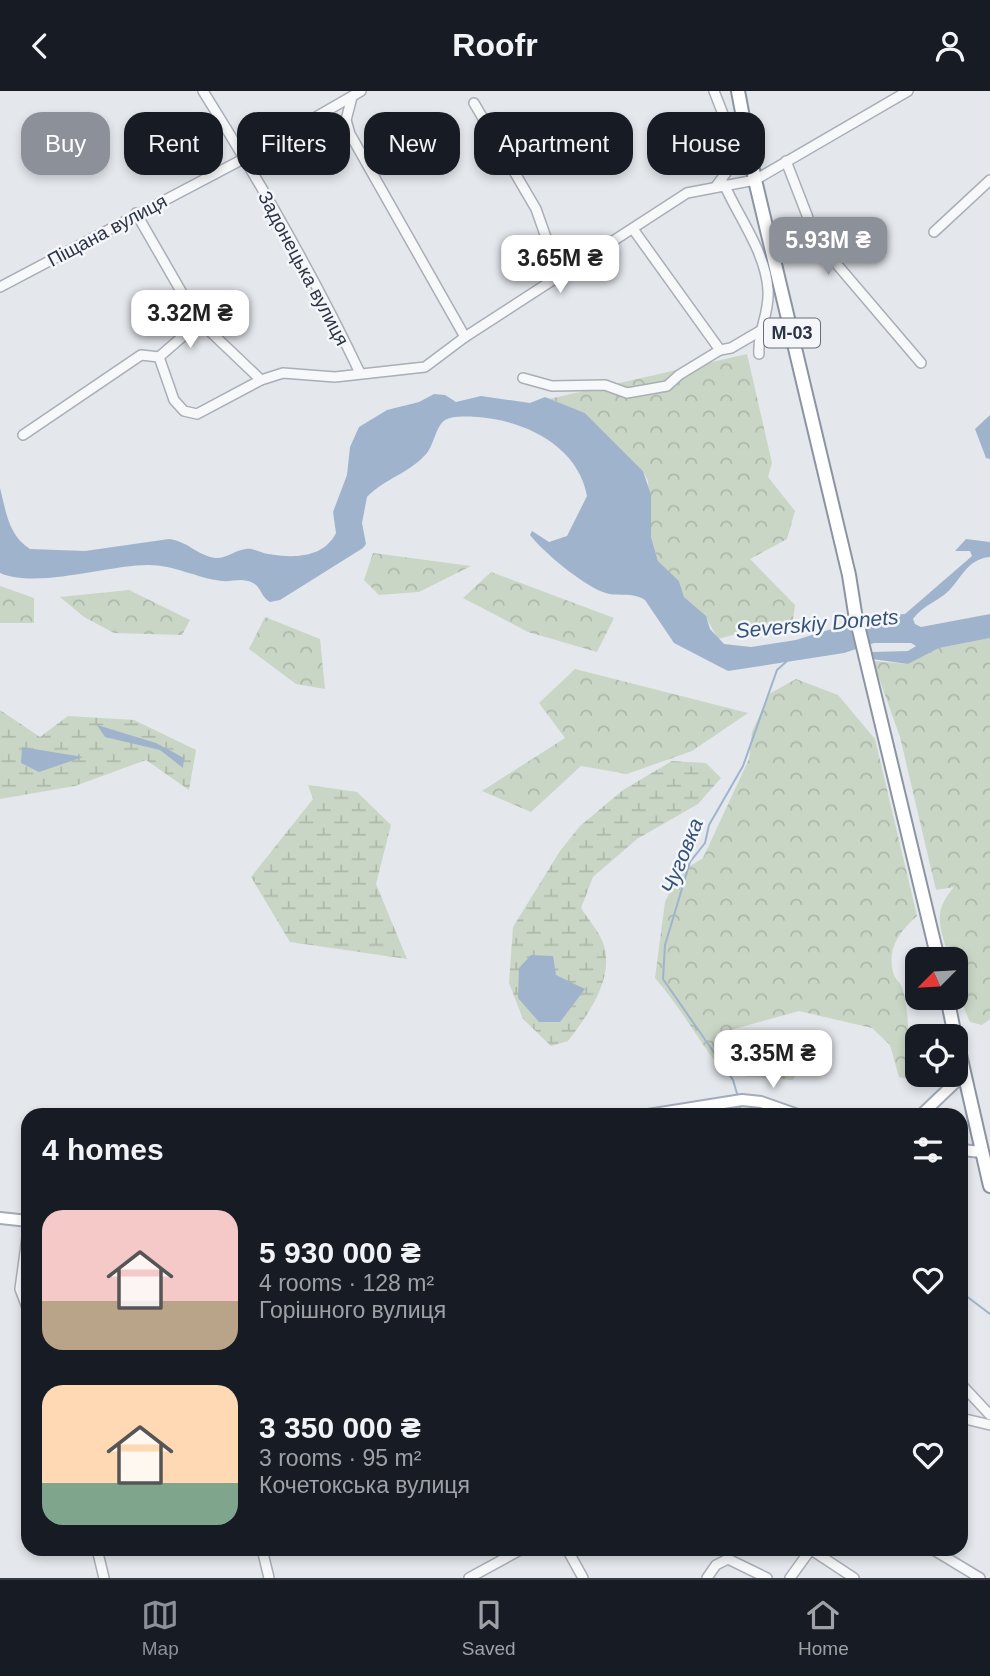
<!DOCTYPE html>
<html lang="en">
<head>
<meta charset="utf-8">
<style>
	body { margin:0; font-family:Helvetica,sans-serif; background:#20242c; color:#f1f3f6; height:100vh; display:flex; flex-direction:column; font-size:26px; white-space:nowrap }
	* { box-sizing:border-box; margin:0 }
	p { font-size:23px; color:#9ea1a6 }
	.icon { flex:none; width:38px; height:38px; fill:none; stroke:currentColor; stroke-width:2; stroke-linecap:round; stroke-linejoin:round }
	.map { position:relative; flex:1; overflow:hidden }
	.drawer { position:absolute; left:21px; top:1017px; width:947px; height:448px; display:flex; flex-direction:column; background:#171b24; border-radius:21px; box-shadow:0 4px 10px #0003 }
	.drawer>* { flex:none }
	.guide { position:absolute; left:21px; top:21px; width:948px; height:63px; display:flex; gap:14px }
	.needle { width:46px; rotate:246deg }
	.fabs { position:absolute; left:905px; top:856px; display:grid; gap:14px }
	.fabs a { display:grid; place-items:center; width:63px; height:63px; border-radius:14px; background:#171b24; box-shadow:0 4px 10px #0003; font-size:35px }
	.price { position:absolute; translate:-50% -60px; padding:0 16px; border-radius:14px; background:#fff; color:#222; font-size:23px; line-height:46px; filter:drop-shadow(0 2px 4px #0008) }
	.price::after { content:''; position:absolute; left:50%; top:42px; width:21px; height:16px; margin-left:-10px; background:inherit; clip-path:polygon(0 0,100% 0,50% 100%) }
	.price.current { background:#8c9099; color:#fff }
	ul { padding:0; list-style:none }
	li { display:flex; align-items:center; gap:21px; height:175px; padding:0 21px }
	li span { display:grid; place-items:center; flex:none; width:196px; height:140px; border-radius:21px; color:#555 }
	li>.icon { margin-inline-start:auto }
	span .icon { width:84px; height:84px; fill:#fffc; stroke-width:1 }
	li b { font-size:30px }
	h2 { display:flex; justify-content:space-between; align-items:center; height:84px; padding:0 21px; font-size:30px }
	.tag { padding:0 24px; border-radius:21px; background:#171b24; box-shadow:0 4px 10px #0003; font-size:24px; line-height:63px }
	.tag.current { background:#8c9099; color:#fff }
	header { display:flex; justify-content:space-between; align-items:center; height:91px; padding:0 21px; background:#171b24; font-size:32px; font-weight:800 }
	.dock { display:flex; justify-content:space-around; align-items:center; height:98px; border-top:2px solid #363941; background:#171b24; font-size:19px; color:#9ea1a6 }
	.dock a { display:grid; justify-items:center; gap:4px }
	.dock .current { color:#8c9099 }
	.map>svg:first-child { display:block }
	.forest { fill:url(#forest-crowns) }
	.wetland { fill:url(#wetland-marsh) }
	.water { fill:#9fb4cc }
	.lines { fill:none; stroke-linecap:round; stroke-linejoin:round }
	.stream { stroke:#9fb4cc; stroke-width:2 }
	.minor-casing { stroke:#a9aeb7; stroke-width:12 }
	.major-casing { stroke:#a3abb8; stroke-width:14 }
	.highway-casing { stroke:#8b94a3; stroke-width:16 }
	.minor { stroke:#f7f8fa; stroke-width:9 }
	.major { stroke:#fff; stroke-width:10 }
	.highway { stroke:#fff; stroke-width:12 }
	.labels { text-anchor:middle; stroke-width:5; stroke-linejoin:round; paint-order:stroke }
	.shield { fill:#f4f6f9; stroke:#676e7b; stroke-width:2 }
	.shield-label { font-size:18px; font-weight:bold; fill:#2b3445 }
	.street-label { font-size:19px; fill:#2b3445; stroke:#f4f6f9 }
	.water-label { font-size:21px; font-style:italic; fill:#34527a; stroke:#f4f6f9 }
</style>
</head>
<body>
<header><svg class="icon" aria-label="back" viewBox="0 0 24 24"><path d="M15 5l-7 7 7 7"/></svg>Roofr<svg class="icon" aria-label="person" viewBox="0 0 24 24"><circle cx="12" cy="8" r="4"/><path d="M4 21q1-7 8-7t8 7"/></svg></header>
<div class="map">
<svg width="990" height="1487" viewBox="0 0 990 1487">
	<defs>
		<pattern id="forest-crowns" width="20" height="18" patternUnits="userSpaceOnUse" patternTransform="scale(1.75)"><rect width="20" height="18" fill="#c9d6c5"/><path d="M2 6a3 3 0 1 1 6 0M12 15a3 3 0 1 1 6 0" fill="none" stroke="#adb8ab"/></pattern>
		<pattern id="wetland-marsh" width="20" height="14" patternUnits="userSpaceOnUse" patternTransform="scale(1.75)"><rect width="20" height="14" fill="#c9d6c5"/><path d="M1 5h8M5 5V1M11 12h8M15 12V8" fill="none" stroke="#adb8ab"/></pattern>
	</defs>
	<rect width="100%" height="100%" fill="#e4e7ec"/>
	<g class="forest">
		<polygon points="747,263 772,372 768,386 795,420 787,448 750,468 795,514 792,535 755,538 718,548 707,528 684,506 679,490 658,470 651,446 648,390 643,380 585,322 549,308"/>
		<polygon points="373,462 471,475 419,501 379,504 364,489"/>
		<polygon points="491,481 614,527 597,561 528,541 463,507"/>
		<polygon points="0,495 34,507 34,532 0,532"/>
		<polygon points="129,499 190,529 182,544 114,542 84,526 60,506"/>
		<polygon points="265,526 320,548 325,598 296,593 249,558"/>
		<path d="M990,547V928L982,934L970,931C960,910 956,892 956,868H949C941,836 931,823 954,796L936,799L900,646L873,570L908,573L939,557Z"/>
		<polygon points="575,578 748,622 692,660 627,683 581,675 531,721 482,700 565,647 539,612"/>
		<path d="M796,588L838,604L875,648L917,825C900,840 887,857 893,881C894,888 902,892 903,899C909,923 909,946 908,970L917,969V984H941L935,992L899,986L890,954L872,937L799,920L716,943L724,955L813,954L793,989L726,984C700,953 682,918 655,887L665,811L679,782L703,767L749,668L752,641L769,603Z"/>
	</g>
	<g class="wetland">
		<polygon points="0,619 40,646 68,625 134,629 196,659 189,699 146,669 75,695 0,708"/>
		<path d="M672,670L706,672L721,687L698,713L637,748L593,786L581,817C588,828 601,843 604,855C614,889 587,925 568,950L551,955L523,928L509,892L513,836L560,760L580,735L623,699Z"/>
		<polygon points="308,694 357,701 391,734 376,793 407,868 290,851 251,786 313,708"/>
	</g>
	<g class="water">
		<path d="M434,303L445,304L456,311L481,305L530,312L545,306L585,322L643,380L651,404V446L658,470L679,490L684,506L706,525L710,538L724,553L751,556L796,549L874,525L905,523L972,465L970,460H955L966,448L990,451V466C965,468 961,491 944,504C933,512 922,516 913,528L915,533L921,536L990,523V547L939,557L908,573L872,568V561L908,560L916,555L911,552H874L844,562L728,580L674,552L645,509C631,500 617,507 603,501C583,494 543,461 530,444L532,440L549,451L567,445L587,405C578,354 523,329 477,326C467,326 454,324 445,329C436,335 434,353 427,362C410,382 384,388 367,406L362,432L366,453L363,457L280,509L270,511C261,506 261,496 253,492C242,486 233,491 222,490C196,487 175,474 148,474C108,474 37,498 0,482V397C6,420 8,444 30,458L85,460L169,448C187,450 197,464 215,467C226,468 235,459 246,458C254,457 260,462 268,463C292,467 323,468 336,442L333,421L347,384L350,356L359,336L387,319L419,311Z"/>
		<polygon points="990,324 990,368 986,367 975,338"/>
		<polygon points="97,634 156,652 184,667 183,677 160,659 105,646"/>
		<polygon points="22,656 83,666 39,681 21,672"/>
		<polygon points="531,864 553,865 556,884 585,898 560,931 539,931 518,907 519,877"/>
	</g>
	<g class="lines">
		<g class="stream">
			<polyline points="738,1006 733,989 663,888 665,854 690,771 705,752 709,734 743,675 777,579 787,570"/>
			<polyline points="739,1024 740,1014"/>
			<polyline points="961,1201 990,1223"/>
		</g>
		<g class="minor-casing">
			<g id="minor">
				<path d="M203,0C260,91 314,185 360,282"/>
				<polyline points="714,0 739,64 717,94"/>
				<polyline points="352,6 346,29 350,43 465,246"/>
				<polyline points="474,12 536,118 560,186"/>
				<polyline points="786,70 817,150 921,272"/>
				<path d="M724,93C739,127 766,162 768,199C770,222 757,241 759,263"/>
				<polyline points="136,122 197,228 261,289"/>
				<polyline points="934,141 990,89"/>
				<polyline points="0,196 245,67 361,0"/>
				<polyline points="720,259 731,257 760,240"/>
				<polyline points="159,266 182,246 197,228"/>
				<polyline points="523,287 552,295 605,294 627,302 667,295 679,284 720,259 633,138"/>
				<polyline points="23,344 141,264 159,266 174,309 184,320 197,323 261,289 283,282 335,286 425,276 465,246 687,102 755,89 908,0"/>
				<polyline points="28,1139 20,1198 28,1219"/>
				<polyline points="961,1293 990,1324"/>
				<polyline points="961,1327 990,1334"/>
				<polyline points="97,1458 104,1487"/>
				<polyline points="262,1458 269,1487"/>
				<polyline points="567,1458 583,1487"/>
				<polyline points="810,1458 854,1487"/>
				<polyline points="932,1458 980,1487"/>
				<polyline points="469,1487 522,1458"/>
				<polyline points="707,1487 716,1474 728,1468 767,1487"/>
				<polyline points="790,1487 811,1458"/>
			</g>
		</g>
		<g class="major-casing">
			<g id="major">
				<polyline points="648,1024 742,1009 761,1011 798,1024"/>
				<polyline points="921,1024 964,983"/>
				<polyline points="961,1059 982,1061"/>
				<polyline points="0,1127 28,1130"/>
			</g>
		</g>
		<g class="highway-casing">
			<g id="highway">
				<polyline points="738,0 755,89 849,484 855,522 938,868"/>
				<polyline points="947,906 955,945"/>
				<polyline points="956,946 990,1095"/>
			</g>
		</g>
		<use href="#minor" class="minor"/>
		<use href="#major" class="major"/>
		<use href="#highway" class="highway"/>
	</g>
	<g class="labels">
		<rect class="shield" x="764" y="227.5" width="56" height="29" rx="5"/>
		<g class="shield-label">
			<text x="792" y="248">М-03</text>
		</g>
		<g class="street-label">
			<text transform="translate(107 139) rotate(-28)" y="7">Піщана вулиця</text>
			<text transform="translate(304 177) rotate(62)" y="7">Задонецька вулиця</text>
		</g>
		<g class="water-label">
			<text transform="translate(817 533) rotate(-5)" y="7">Severskiy Donets</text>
			<text transform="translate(682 765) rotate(-68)" y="7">Чуговка</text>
		</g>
	</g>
</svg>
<div class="fabs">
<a><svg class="needle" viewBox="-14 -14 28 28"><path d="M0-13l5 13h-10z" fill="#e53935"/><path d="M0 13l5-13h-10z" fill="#9ea1a6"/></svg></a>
<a><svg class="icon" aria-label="locate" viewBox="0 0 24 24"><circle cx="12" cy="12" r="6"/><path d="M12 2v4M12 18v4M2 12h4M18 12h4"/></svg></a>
</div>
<b class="price current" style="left:828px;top:186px">5.93M ₴</b>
<b class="price" style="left:560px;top:204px">3.65M ₴</b>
<b class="price" style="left:190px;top:259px">3.32M ₴</b>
<b class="price" style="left:773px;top:999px">3.35M ₴</b>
<div class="guide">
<a class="tag current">Buy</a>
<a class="tag">Rent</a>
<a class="tag">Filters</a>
<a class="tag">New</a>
<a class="tag">Apartment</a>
<a class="tag">House</a>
</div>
<section class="drawer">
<h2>4 homes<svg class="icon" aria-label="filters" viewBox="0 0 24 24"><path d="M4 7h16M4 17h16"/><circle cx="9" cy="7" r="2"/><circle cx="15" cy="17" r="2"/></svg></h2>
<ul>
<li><span style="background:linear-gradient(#f6c9c9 65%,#b9a48a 0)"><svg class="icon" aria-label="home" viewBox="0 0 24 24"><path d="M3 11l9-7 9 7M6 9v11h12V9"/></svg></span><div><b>5 930 000 ₴</b><p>4 rooms · 128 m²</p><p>Горішного вулиця</p></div><svg class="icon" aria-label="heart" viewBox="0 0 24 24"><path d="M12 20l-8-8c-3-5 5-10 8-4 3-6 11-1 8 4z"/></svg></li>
<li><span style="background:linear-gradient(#ffd9b3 70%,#7fa58c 0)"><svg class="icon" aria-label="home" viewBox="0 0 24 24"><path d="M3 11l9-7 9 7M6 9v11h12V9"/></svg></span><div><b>3 350 000 ₴</b><p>3 rooms · 95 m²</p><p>Кочетокська вулиця</p></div><svg class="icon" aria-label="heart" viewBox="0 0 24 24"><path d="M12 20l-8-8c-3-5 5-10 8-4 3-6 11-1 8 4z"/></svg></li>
</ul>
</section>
</div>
<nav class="dock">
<a class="current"><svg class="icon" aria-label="map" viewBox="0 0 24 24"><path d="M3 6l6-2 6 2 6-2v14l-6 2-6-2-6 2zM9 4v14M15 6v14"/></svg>Map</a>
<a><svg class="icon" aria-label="saved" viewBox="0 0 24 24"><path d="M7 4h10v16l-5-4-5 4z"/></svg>Saved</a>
<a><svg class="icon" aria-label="home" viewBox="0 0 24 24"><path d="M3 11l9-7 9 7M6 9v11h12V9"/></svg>Home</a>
</nav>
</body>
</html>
